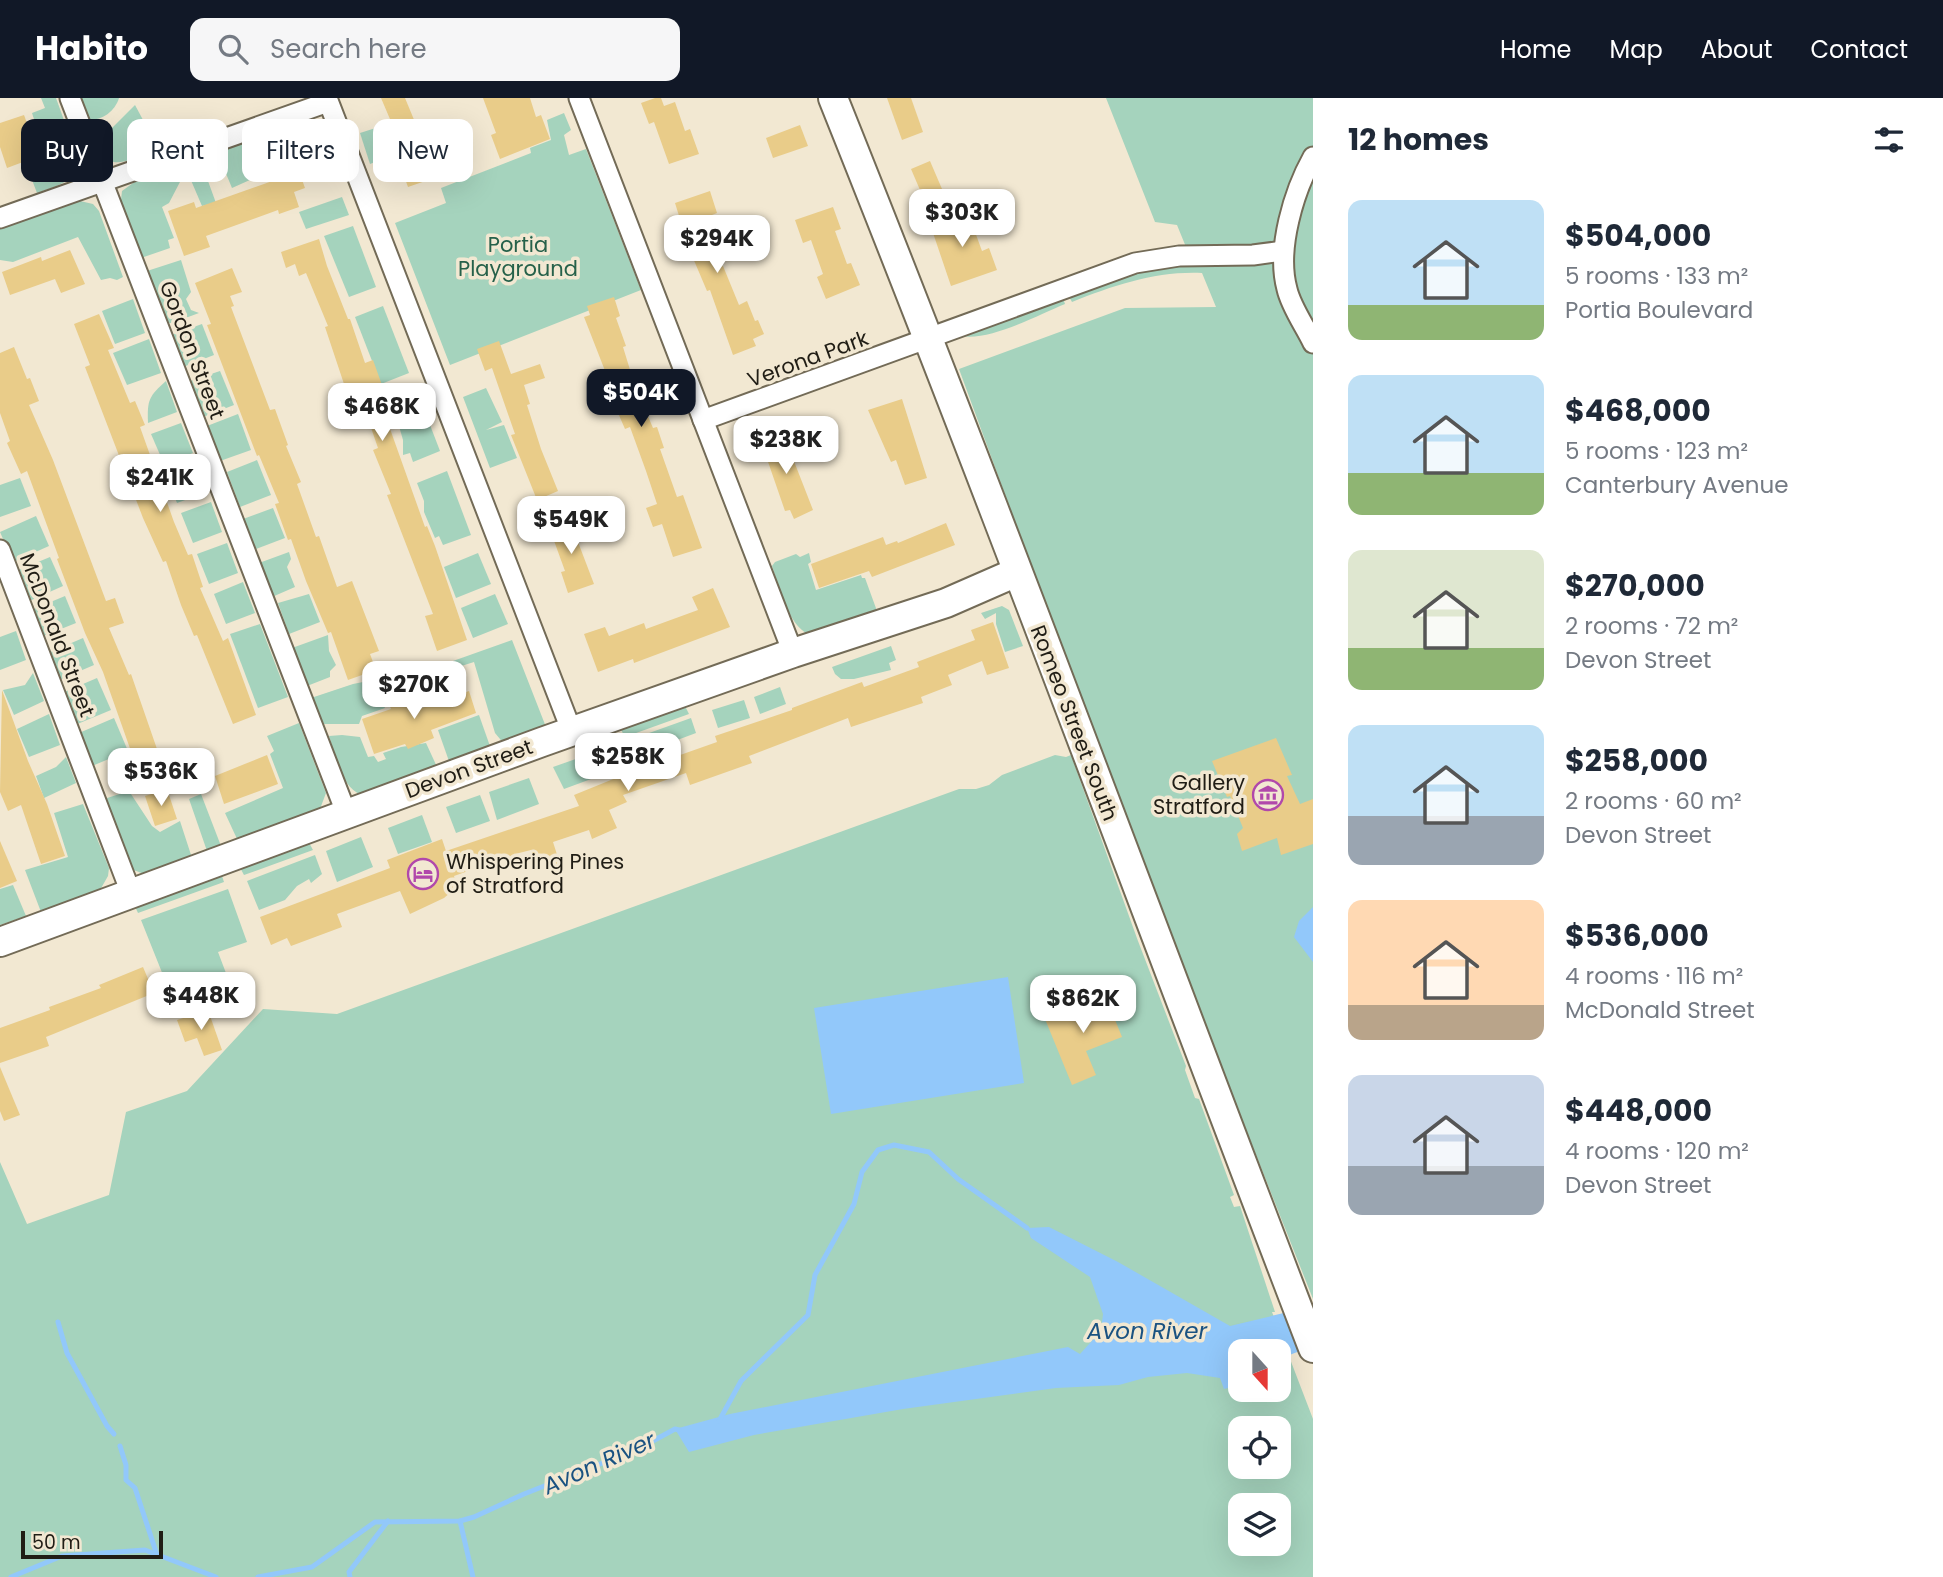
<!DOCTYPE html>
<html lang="en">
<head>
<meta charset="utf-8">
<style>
	body { margin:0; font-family:Poppins,sans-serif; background:#f6f6f7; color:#1f2937; height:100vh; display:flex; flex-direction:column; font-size:26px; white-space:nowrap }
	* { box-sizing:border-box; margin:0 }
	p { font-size:23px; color:#747a83 }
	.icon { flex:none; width:38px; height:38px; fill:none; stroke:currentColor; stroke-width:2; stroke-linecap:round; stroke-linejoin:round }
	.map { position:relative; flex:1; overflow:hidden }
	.sheet { display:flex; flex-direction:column; background:#fff; width:630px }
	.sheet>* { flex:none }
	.guide { position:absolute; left:21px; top:21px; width:665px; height:63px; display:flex; gap:14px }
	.needle { width:46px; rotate:159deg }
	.tools { position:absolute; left:1228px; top:1241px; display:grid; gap:14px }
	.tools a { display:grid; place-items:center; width:63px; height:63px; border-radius:14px; background:#fff; box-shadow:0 7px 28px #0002; font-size:35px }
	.scale { position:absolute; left:21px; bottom:18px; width:142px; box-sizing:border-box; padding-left:7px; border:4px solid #201d15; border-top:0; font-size:19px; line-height:24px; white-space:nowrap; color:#201d15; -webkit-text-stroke:5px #f2e8d2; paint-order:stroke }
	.price { position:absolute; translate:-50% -60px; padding:0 16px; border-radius:14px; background:#fff; color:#222; font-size:23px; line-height:46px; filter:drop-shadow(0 2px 4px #0008) }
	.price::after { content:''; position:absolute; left:50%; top:42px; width:21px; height:16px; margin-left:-10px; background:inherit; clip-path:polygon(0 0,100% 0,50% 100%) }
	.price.selected { background:#111827; color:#fff }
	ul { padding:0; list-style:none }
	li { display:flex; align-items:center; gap:21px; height:175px; padding:0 35px }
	li span { display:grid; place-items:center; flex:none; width:196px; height:140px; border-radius:14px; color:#555 }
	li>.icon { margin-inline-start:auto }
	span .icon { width:84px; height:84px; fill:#fffc; stroke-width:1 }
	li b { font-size:30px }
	h2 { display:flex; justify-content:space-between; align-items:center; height:84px; padding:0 35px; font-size:30px }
	.pill { padding:0 24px; border-radius:14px; background:#fff; box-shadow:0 7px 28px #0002; font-size:24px; line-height:63px }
	.pill.selected { background:#111827; color:#fff }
	header { display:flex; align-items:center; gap:42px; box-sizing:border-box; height:98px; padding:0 35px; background:#111827; color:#fff }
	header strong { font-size:33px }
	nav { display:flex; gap:38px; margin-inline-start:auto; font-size:24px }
	.search { width:490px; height:63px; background:#f6f6f7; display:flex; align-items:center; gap:18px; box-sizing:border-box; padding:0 24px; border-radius:14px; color:#747a83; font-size:26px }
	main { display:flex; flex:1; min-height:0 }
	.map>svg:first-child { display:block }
	.green { fill:#a5d3bd; fill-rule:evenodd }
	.water { fill:#92c8fa }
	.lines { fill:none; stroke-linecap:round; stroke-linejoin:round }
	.stream { stroke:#92c8fa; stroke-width:5 }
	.building { fill:#e9cc89 }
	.street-casing { stroke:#736b57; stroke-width:23 }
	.secondary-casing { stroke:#736b57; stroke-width:32 }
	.street { stroke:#fff; stroke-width:19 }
	.secondary { stroke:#fff; stroke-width:28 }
	.labels { text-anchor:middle; stroke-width:7; stroke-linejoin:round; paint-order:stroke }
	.park-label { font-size:21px; fill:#26614a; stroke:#f2e8d2 }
	.street-label { font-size:21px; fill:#201d15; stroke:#f2e8d2 }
	.poi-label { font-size:21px; fill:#201d15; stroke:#f2e8d2; text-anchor:end }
	.water-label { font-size:23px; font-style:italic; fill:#1a5281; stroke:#f2e8d2 }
</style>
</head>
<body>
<header>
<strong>Habito</strong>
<div class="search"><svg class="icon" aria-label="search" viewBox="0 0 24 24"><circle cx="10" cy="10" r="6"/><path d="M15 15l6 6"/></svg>Search here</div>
<nav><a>Home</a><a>Map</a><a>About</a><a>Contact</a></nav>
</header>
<main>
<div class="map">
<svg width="1313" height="1479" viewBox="0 0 1313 1479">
	<rect width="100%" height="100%" fill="#f2e8d2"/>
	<g class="green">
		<path d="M41,0H56L79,64C75,85 55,88 37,95L26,66L46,58L32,15L45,10Z"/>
		<path d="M81,0H119C115,13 103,22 89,22Z"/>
		<path d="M1106,0H1313V1201L1133,746L959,271L1125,210L1216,209L1202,175C1156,173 1115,187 1072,204L1067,195L1186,149L1177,127L1155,124Z"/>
		<path d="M135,7L150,35L194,22L203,36C187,42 128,67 114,64C104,62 99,48 94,39L97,34L112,30Z"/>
		<polygon points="564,15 571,32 564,37 569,57 586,51 641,192 450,267 395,125 446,105 441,90 531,55 530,50 551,42 547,22"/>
		<polygon points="311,22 311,26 252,45 253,50 313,30 334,79 320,84 309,81 291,47 257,62 259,78 232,90 217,54"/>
		<polygon points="385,27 396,56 370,66 360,35"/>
		<polygon points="200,61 216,105 202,108 190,80 181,82 169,105 162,109 174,140 168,142 170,150 141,160 120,111 122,93 140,80"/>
		<polygon points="342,99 349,117 306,131 299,114"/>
		<polygon points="80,103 93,106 99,113 123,179 117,182 110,180 101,182 78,139 13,164 0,162 0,131"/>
		<polygon points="353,128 376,189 349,199 324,138"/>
		<polygon points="181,162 191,194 186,201 191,212 199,215 172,225 165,225 147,173"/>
		<path d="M1062,197L1065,206C1038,217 985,246 957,237Z"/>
		<polygon points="133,201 145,235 115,246 102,213"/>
		<polygon points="383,208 409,275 381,286 355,219"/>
		<polygon points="202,226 214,257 183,269 171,237"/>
		<polygon points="149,241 161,275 127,287 113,255"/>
		<polygon points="220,273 234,307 203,319 190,283"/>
		<path d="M166,283L177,314L148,325C147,302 149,298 166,283Z"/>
		<polygon points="486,290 502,324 486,332 504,327 517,360 490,370 463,299"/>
		<polygon points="417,293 440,353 413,364 410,355 403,357 403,342 395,314 400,311 398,302"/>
		<polygon points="238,316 251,352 220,363 207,328"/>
		<polygon points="181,325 193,355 164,366 151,336"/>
		<polygon points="257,362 271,397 240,409 227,374"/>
		<polygon points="195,363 207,394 177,405 165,375"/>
		<polygon points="447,373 471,437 443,447 439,438 435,440 424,414 424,403 417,385"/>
		<polygon points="20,380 31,408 0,419 0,387"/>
		<polygon points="211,404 222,434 193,445 181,415"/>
		<polygon points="273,410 285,440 256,451 243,421"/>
		<polygon points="36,418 49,448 13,464 0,434"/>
		<polygon points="227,445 238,475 209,486 197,456"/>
		<polygon points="289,454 291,461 287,469 295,489 272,499 259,465"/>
		<polygon points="478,455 491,486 456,500 444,469"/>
		<path d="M809,455L811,464L808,466L816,492L861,477L862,480H865L877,513L809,537C787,525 780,491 772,468L775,464L796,456L800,459Z"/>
		<polygon points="50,459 63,488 27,504 14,474"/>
		<polygon points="243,484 255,515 226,526 214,496"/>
		<polygon points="309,496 320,524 289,536 278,505"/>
		<polygon points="495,496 508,526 473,540 461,510"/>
		<polygon points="65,498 76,525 41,539 29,513"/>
		<polygon points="1002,508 1009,512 1023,548 1005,554 996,526 996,515 985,521 981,515"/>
		<polygon points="260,526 288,599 258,610 230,536"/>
		<polygon points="16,533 26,562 0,572 0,539"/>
		<polygon points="328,537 329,553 336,567 330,573 330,579 307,588 292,550"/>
		<polygon points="83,540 94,567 59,582 48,555"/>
		<polygon points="512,542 546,629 505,647 495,635 474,564 455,570 453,563"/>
		<polygon points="891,548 896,562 889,565 891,572 854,581 841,581 835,576 832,569"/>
		<polygon points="33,575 44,603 14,617 3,592 25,587"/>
		<polygon points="97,580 111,612 75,627 62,595"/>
		<polygon points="373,582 385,610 362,618 359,626 324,626 311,600 353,586"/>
		<polygon points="780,589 786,606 760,616 754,599"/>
		<polygon points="744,602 750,620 718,630 712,612"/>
		<polygon points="684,606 689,616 625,639 620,630"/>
		<polygon points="49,616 60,647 29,659 17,631"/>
		<polygon points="479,617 491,651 450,666 438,632"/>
		<polygon points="114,620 128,653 92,668 79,635"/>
		<polygon points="691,620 696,635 632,659 624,644"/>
		<polygon points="299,625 326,695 320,711 238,743 225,715 283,690 270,656 274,653 267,638"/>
		<path d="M342,637L360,639L368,659L374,658L378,664L386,661L383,655L401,649L426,645L438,671L362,697C341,690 336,658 329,638Z"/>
		<polygon points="607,650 608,659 593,667 595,677 610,674 564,691 553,669"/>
		<path d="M1055,657L1066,659L1071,657L1138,843L1186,968L1185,972L1195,1000L1199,1001L1234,1097L1230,1099L1234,1109L1240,1108L1275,1214H1272L1313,1321V1479H0V1064L27,1126L109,1097L126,1014L187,993L263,911L337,916L959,691H976L989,687L1002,677ZM1241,1253H1279V1292H1241ZM1241,1330H1279V1368H1241ZM1241,1407H1279V1446H1241Z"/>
		<polygon points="66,659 76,685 44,700 36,678 56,669"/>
		<polygon points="529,680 539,706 497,722 489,694"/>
		<polygon points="129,693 152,728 160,734 180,723 192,760 144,776 131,771 104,701"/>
		<polygon points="201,696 221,748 207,753 189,701"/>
		<polygon points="480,697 490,723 456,735 446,709"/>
		<polygon points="83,706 109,770 108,778 100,792 41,814 25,772 68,759 54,715"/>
		<polygon points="422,717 432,744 398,756 388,730"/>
		<polygon points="361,739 373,769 337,784 326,753"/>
		<polygon points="307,741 313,752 244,777 238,766"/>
		<polygon points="315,757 322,776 311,785 309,781 297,788 285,802 259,812 247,783"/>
		<polygon points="221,775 224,784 138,815 133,804"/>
		<polygon points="13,787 26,818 0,827 0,791"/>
		<polygon points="228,791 247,844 218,854 232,891 177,912 141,822"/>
	</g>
	<g class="water">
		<polygon points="1313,809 1313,864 1294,839 1299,823"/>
		<polygon points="1008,879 1024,985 831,1016 814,910"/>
		<polygon points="1049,1129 1118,1164 1230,1228 1313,1208 1313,1248 1279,1261 1279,1253 1241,1253 1241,1279 1236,1288 1224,1291 1220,1280 1187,1275 1148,1279 1119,1287 1056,1290 903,1311 754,1337 689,1354 675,1331 730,1316 1068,1249 1080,1256 1101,1233 1103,1216 1090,1179 1031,1140 1027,1130"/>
	</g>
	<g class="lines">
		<g class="stream">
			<polyline points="58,1224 67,1255 107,1328 114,1336"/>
			<polyline points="719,1323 741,1283 808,1217 815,1177 854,1106 862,1074 878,1052 894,1047 929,1054 958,1081 1027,1130"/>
			<polyline points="120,1348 126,1367 126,1382 135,1390 157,1457"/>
			<polyline points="460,1423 473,1479"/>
			<polyline points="11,1479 62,1458 145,1452 216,1479"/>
			<polyline points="258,1479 312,1469 375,1424 460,1423 474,1419 524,1396 638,1351 675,1331 679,1332"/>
			<polyline points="350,1479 349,1474 388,1423"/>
		</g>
	</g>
	<g class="building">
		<polygon points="381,0 405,0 422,41 420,41 434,80 408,89 399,64 407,61"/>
		<polygon points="483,0 530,0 536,19 541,17 550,41 500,61 491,37 496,35"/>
		<polygon points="655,0 661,0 664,8 675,4 685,33 690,31 699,56 669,66 654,24 649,26 641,5"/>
		<polygon points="887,0 911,0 923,34 902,42"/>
		<polygon points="24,17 39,58 7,70 0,49 0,25"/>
		<polygon points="800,27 808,48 773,60 766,40"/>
		<polygon points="930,63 942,91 923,99 911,71"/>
		<polygon points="296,65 305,90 294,94 299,109 279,116 278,112 206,138 210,149 184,158 168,113 194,104 196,110 278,81 275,72"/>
		<polygon points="710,93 717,115 702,121 720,169 723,168 739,207 747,203 755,223 758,222 764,236 753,241 756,248 733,257 710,192 707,193 690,153 675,105"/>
		<polygon points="833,109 841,131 835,133 847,166 851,165 860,187 826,201 817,179 823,176 811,142 803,145 795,122"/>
		<polygon points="967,112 982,153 989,150 997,172 951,188 932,132 937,130 935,124"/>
		<polygon points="319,141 327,168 348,221 350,221 365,265 373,262 396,326 389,328 425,429 427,428 435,448 467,542 437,553 425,518 433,516 387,397 391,396 373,352 378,350 358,292 347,295 325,229 328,228 306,175 299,178 295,166 286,170 281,154"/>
		<polygon points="70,152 85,186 61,195 55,181 10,197 2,174 41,159 42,163"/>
		<polygon points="232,170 242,194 230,198 234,208 231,209 270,312 275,311 288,347 286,348 301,384 297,386 316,439 319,438 337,489 352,483 379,553 370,556 376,572 348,582 331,534 328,535 306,483 291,441 288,442 275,406 279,405 259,357 257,358 207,227 211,226 195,185"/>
		<polygon points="614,199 620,218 616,220 626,248 623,249 635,288 653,330 657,329 664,350 660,351 677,399 683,397 702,450 673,459 662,426 653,429 646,410 657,406 646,373 630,329 625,331 615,308 618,306 584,219 590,217 587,208"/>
		<polygon points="99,216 114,250 108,252 130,305 135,303 145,327 140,329 174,424 188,457 192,456 203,489 200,490 223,543 228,540 256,617 233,626 197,537 194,538 181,507 166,463 163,464 143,420 85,269 90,267 74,226"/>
		<polygon points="499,243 511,276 540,266 545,280 524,287 530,306 527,307 541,351 558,393 537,402 511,337 515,336 492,270 485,273 477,251"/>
		<polygon points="14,249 27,281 30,280 39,303 29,307 53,362 106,503 115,500 124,525 109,530 129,577 131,576 157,651 133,659 103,574 85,535 57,461 59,460 27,373 21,376 7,345 10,343 0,315 0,255"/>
		<polygon points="902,301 927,380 905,387 896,362 891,364 868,312"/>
		<polygon points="783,335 813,412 794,421 790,412 785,413 766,358 763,359 758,345"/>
		<polygon points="572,420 581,443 578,444 594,486 568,495 561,474 565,473 549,429"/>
		<polygon points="946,425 955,447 872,479 869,473 819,490 811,466 883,439 886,447 897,443 898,445"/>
		<polygon points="713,490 730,529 634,565 633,561 598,574 584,536 605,529 609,538 644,525 646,531 698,512 692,499"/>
		<polygon points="993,524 1009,570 987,577 982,563 948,577 952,587 921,599 923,605 851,629 848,620 749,658 752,665 690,687 686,675 623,697 627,704 609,712 617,730 592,741 589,732 553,744 560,766 538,773 531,752 519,755 454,778 457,789 444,800 410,816 400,793 337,816 342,829 291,848 287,840 271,847 260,819 390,770 387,762 442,741 446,753 579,708 574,697 633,673 632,670 665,659 666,662 717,644 715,638 792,612 792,610 862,584 864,589 919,569 917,564 975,542 971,532"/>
		<polygon points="2,592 28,663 47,706 65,758 41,766 21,707 8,713 0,694"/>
		<polygon points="469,593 476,615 431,632 434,640 408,651 405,646 374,656 362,621 391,611 389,606 416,594 422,610"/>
		<polygon points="1276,640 1292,677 1287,678 1300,706 1313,701 1313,746 1281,757 1277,740 1242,753 1237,736 1243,730 1230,698 1227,699 1212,663"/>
		<polygon points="267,657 278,686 224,706 215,678"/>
		<polygon points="167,691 177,721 155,728 145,698"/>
		<polygon points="0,743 17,783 0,790"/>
		<polygon points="143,869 154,895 46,939 49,948 0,965 0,930 50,912 49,909 101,890 99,887"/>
		<polygon points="1105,897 1122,939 1086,953 1096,977 1072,987 1045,921"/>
		<polygon points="208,912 222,952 204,958 197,940 185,944 177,922"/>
		<polygon points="0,969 20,1017 4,1023 0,1013"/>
	</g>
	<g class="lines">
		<g class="street-casing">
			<g id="street">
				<polyline points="70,0 347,717"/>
				<polyline points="327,0 572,634"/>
				<polyline points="579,0 793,555"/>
				<path d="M1313,59C1294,93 1276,151 1287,191C1291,209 1305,228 1313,245"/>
				<polyline points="0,120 328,4"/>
				<polyline points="703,322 1135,165 1179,158 1253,157 1283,153"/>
				<polyline points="0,452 131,795"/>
			</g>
		</g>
		<g class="secondary-casing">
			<g id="secondary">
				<path d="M833,0C999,414 1153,834 1313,1250"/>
				<polyline points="0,844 542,644 793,555 946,505 1017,474"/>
			</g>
		</g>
		<use href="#street" class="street"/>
		<use href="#secondary" class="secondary"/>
	</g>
	<defs>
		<g id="museum-ring" transform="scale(1.575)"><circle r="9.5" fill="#f2e8d2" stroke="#b148ab" stroke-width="1.5"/><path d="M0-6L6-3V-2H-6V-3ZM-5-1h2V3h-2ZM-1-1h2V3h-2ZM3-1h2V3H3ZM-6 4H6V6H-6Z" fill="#b148ab"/></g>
		<g id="hotel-ring" transform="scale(1.575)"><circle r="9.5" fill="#f2e8d2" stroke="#b148ab" stroke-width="1.5"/><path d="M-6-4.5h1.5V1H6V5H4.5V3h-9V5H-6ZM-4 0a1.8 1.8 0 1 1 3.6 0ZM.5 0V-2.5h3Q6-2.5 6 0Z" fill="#b148ab"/></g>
	</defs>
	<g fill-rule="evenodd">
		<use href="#museum-ring" x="1268" y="697"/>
		<use href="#hotel-ring" x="423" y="776"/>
	</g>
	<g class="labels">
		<g class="park-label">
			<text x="518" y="154">Portia<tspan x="518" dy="24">Playground</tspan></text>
		</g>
		<g class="street-label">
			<text transform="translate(192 252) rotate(69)" y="7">Gordon Street</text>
			<text transform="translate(808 261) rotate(-20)" y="7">Verona Park</text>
			<text transform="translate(57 537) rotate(69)" y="7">McDonald Street</text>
			<text transform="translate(1074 625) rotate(69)" y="7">Romeo Street South</text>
			<text transform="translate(469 671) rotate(-20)" y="7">Devon Street</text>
		</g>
		<g class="poi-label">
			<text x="1245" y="692">Gallery<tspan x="1245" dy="24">Stratford</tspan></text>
			<text x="446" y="771" text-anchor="start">Whispering Pines<tspan x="446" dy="24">of Stratford</tspan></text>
		</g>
		<g class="water-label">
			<text x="1147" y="1241">Avon River</text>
			<text transform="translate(599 1365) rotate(-24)" y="8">Avon River</text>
		</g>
	</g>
</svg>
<div class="tools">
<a><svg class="needle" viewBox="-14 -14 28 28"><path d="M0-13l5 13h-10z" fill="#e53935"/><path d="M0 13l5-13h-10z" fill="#747a83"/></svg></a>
<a><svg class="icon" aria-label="locate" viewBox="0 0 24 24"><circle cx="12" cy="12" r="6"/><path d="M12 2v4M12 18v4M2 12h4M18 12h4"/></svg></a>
<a><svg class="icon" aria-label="layers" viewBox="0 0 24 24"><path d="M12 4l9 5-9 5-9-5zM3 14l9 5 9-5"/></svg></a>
</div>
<div class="scale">50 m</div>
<b class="price" style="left:962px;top:151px">$303K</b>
<b class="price" style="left:717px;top:177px">$294K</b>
<b class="price selected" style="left:641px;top:331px">$504K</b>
<b class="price" style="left:382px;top:345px">$468K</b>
<b class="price" style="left:786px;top:378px">$238K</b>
<b class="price" style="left:160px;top:416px">$241K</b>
<b class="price" style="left:571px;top:458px">$549K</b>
<b class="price" style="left:414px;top:623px">$270K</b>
<b class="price" style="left:628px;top:695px">$258K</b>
<b class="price" style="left:161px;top:710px">$536K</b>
<b class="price" style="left:201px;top:934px">$448K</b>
<b class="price" style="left:1083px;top:937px">$862K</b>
<div class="guide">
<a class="pill selected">Buy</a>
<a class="pill">Rent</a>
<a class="pill">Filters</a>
<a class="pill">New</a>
</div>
</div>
<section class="sheet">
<h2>12 homes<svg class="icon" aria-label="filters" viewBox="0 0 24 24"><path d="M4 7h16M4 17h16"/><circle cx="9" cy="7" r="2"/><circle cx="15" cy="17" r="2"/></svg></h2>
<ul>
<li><span style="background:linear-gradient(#bfe0f5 75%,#8fb573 0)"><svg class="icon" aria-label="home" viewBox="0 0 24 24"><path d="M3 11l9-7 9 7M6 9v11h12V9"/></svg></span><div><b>$504,000</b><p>5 rooms · 133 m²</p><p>Portia Boulevard</p></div></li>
<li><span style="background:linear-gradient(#bfe0f5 70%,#8fb573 0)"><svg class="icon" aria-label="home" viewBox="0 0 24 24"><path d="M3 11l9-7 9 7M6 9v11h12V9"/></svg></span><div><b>$468,000</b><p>5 rooms · 123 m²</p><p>Canterbury Avenue</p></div></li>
<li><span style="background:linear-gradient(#dfe7d0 70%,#8fb573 0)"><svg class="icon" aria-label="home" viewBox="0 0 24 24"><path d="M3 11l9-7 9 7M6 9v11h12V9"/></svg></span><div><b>$270,000</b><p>2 rooms · 72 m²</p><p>Devon Street</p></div></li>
<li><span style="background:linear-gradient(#bfe0f5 65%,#9aa5b1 0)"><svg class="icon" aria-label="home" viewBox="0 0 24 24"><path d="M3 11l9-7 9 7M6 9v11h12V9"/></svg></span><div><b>$258,000</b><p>2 rooms · 60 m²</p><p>Devon Street</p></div></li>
<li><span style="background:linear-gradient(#ffd9b3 75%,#b9a48a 0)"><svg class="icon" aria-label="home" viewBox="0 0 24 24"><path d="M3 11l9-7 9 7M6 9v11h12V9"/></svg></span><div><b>$536,000</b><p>4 rooms · 116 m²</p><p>McDonald Street</p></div></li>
<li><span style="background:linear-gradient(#c9d6e8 65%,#9aa5b1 0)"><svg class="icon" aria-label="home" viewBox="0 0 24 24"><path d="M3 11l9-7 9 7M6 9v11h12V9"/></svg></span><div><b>$448,000</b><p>4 rooms · 120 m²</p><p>Devon Street</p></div></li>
</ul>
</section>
</main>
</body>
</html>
